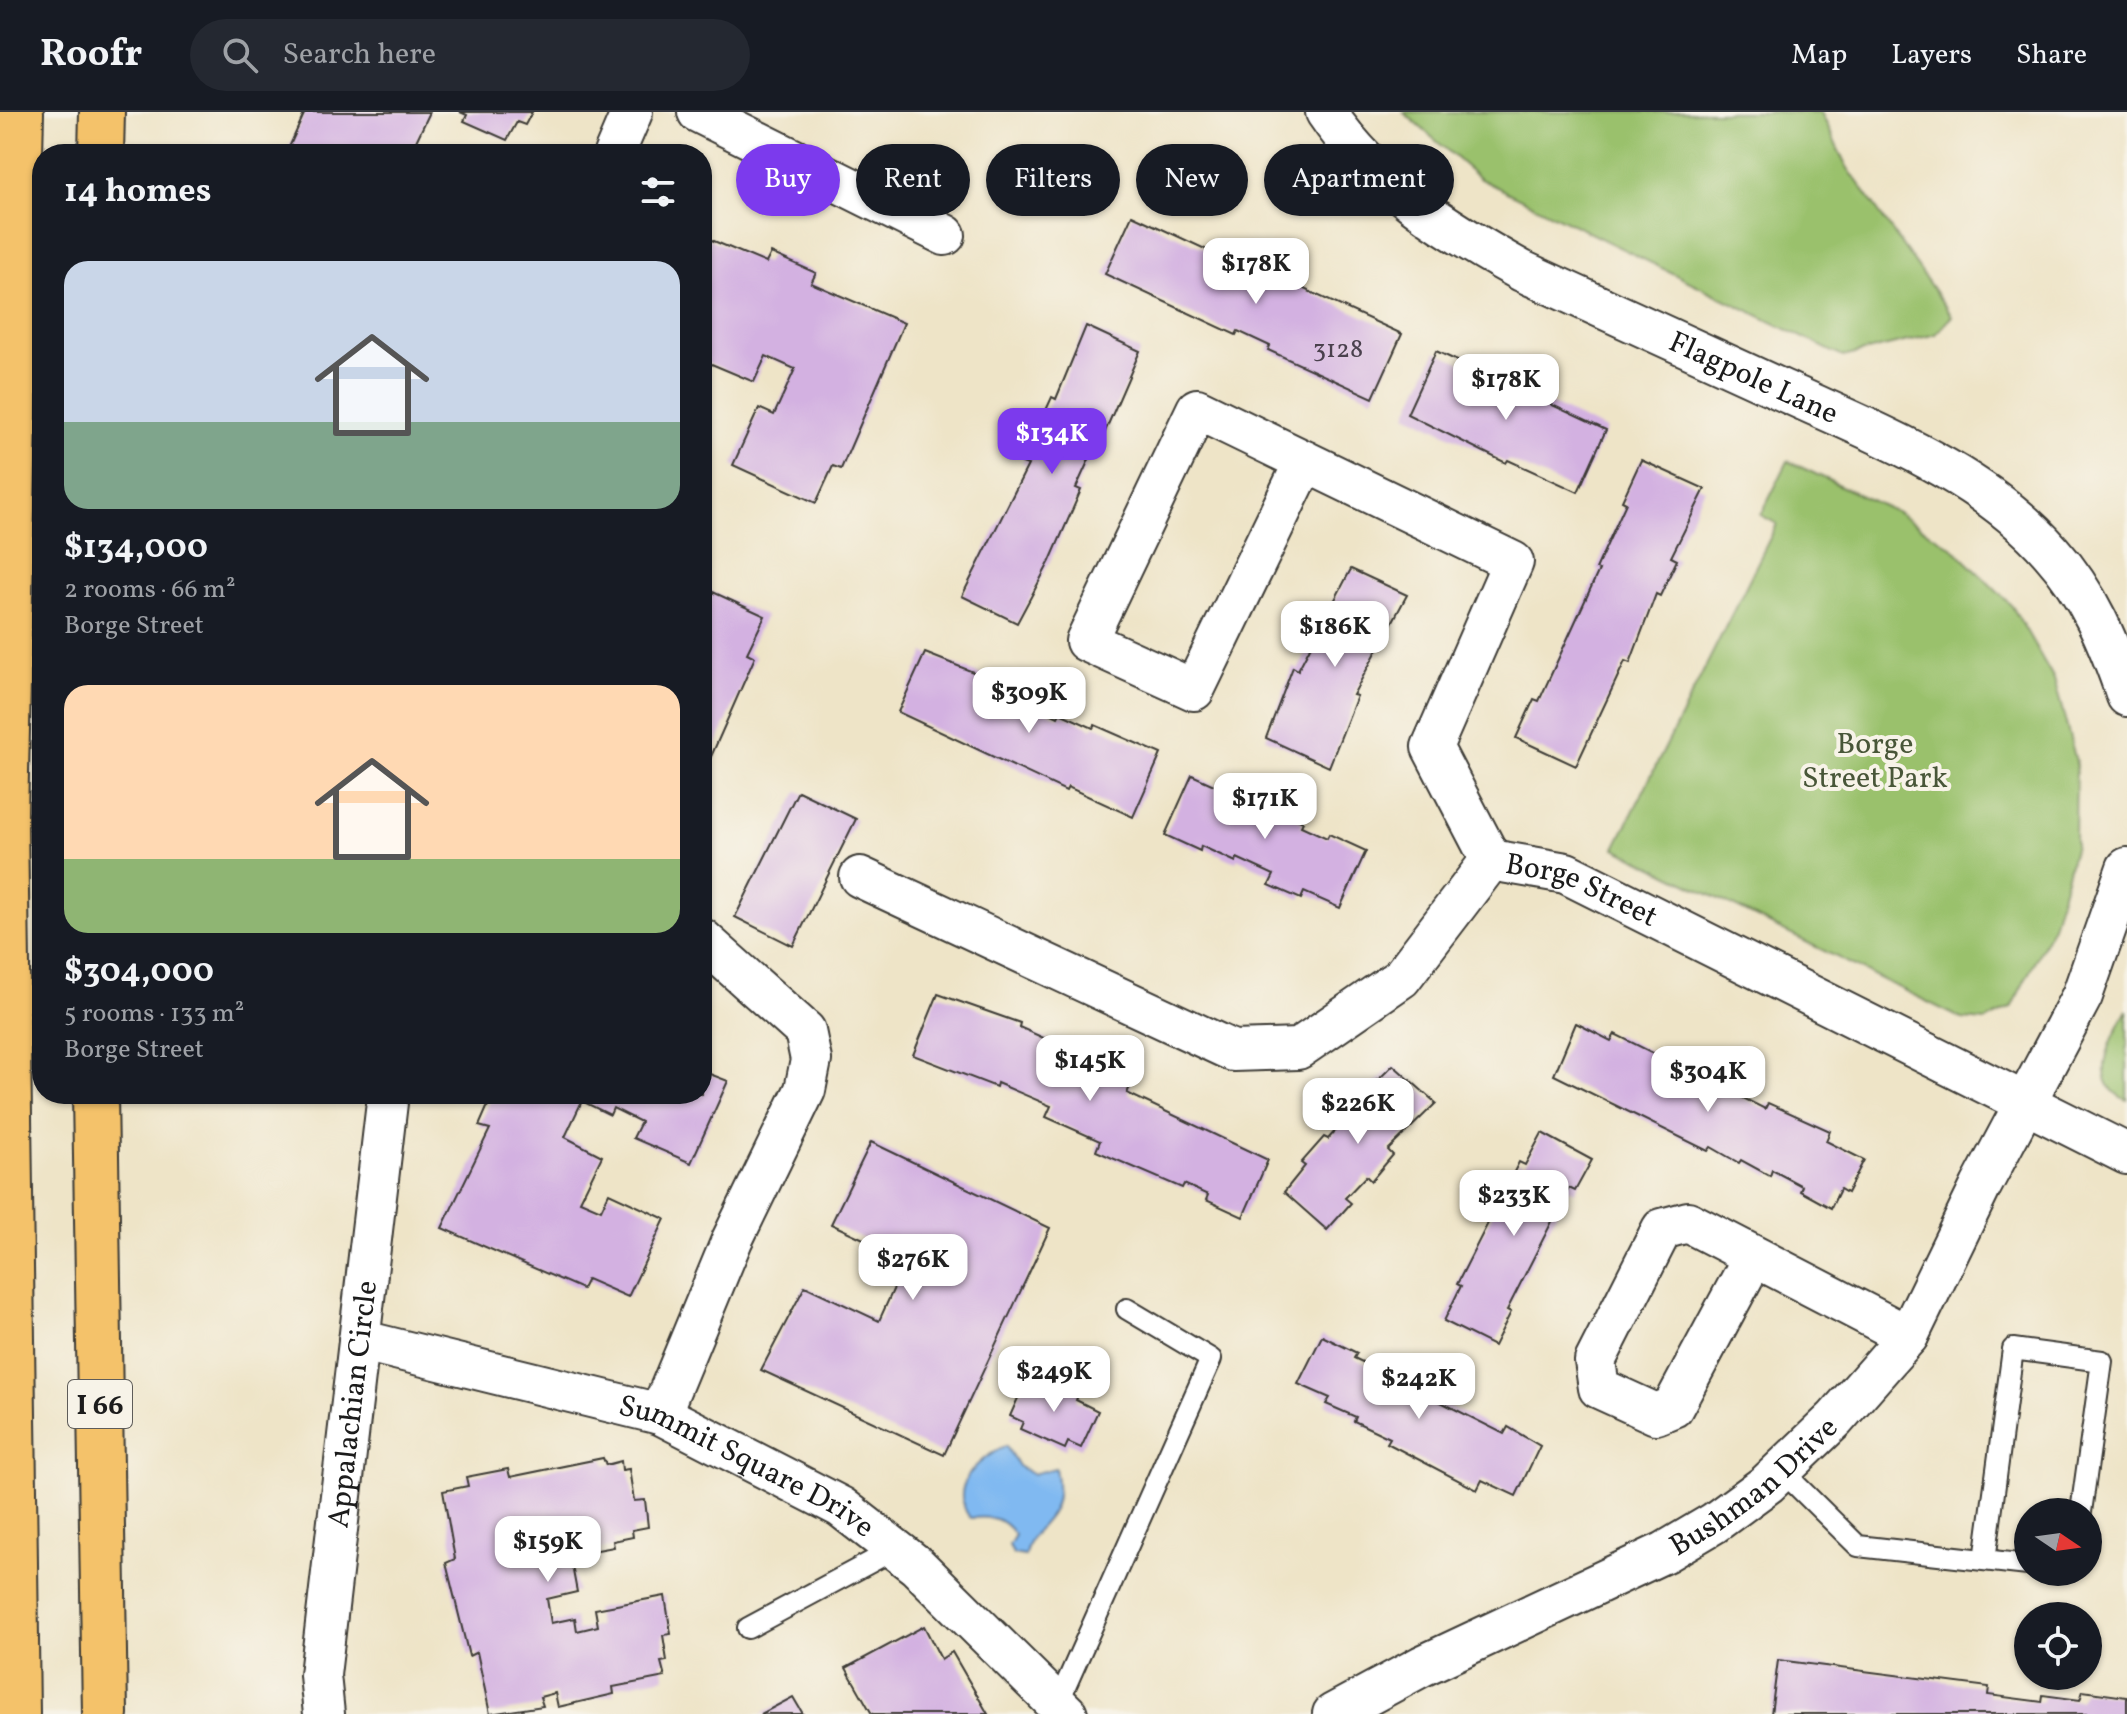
<!DOCTYPE html>
<html lang="en">
<head>
<meta charset="utf-8">
<style>
	body { margin:0; font-family:Vollkorn,serif; background:#242831; color:#f1f3f6; height:100vh; display:flex; flex-direction:column; font-size:30px; white-space:nowrap }
	* { box-sizing:border-box; margin:0 }
	p { font-size:26px; color:#9ea1a6 }
	.icon { flex:none; width:44px; height:44px; fill:none; stroke:currentColor; stroke-width:2; stroke-linecap:round; stroke-linejoin:round }
	.map { position:relative; flex:1; overflow:hidden }
	.panel { position:absolute; left:32px; top:32px; width:680px; height:960px; display:flex; flex-direction:column; background:#171b24; border-radius:32px; box-shadow:0 2px 6px #0004 }
	.panel>* { flex:none }
	.guide { position:absolute; left:736px; top:32px; width:760px; height:72px; display:flex; gap:16px }
	.needle { width:52px; rotate:103deg }
	.fabs { position:absolute; left:2014px; top:1386px; display:grid; gap:16px }
	.fabs a { display:grid; place-items:center; width:88px; height:88px; border-radius:50%; background:#171b24; box-shadow:0 2px 6px #0004; font-size:40px }
	.price { position:absolute; translate:-50% -68px; padding:0 18px; border-radius:16px; background:#fff; color:#222; font-size:26px; line-height:52px; filter:drop-shadow(0 2px 4px #0008) }
	.price::after { content:''; position:absolute; left:50%; top:48px; width:24px; height:18px; margin-left:-12px; background:inherit; clip-path:polygon(0 0,100% 0,50% 100%) }
	.price.selected { background:#7c3aed; color:#fff }
	ul { padding:0; list-style:none }
	li { display:grid; align-content:center; gap:16px; height:424px; padding:0 32px }
	li span { display:grid; place-items:center; height:248px; border-radius:24px; color:#555 }
	li>.icon { margin-inline-start:auto }
	span .icon { width:144px; height:144px; fill:#fffc; stroke-width:1 }
	li b { font-size:34px }
	h2 { display:flex; justify-content:space-between; align-items:center; height:96px; padding:0 32px; font-size:34px }
	.chip { padding:0 28px; border-radius:36px; background:#171b24; box-shadow:0 2px 6px #0004; font-size:28px; line-height:72px }
	.chip.selected { background:#7c3aed; color:#fff }
	header { display:flex; align-items:center; gap:48px; box-sizing:border-box; height:112px; padding:0 40px; background:#171b24; border-bottom:2px solid #363941 }
	header strong { font-size:38px }
	nav { display:flex; gap:44px; margin-inline-start:auto; font-size:28px }
	.search { width:560px; height:72px; background:#242831; display:flex; align-items:center; gap:20px; box-sizing:border-box; padding:0 28px; border-radius:44px; color:#9ea1a6; font-size:30px }
	.map>svg:first-child { display:block }
	.green { fill:#9ac16c; stroke:#5b6e44; stroke-width:2 }
	.water { fill:#80b9f1; stroke:#4e6a86; stroke-width:2 }
	.building { fill:#d3b1e1 }
	.lines { fill:none; stroke-linecap:round; stroke-linejoin:round }
	.lane-casing { stroke:#3c3a36; stroke-width:24 }
	.street-casing { stroke:#3c3a36; stroke-width:44 }
	.highway-casing { stroke:#3c3a36; stroke-width:48 }
	.lane { stroke:#fff; stroke-width:20 }
	.street { stroke:#fff; stroke-width:40 }
	.highway { stroke:#f4c26a; stroke-width:44 }
	.labels { text-anchor:middle; stroke-width:8; stroke-linejoin:round; paint-order:stroke }
	.number-label { font-size:26px; fill:#4a414d }
	.shield { fill:#f7f3e8; stroke:#5e5c59; stroke-width:2 }
	.shield-label { font-size:28px; font-weight:bold; fill:#1c1c1c }
	.street-label { font-size:30px; fill:#1c1c1c; stroke:#f7f3e8 }
	.park-label { font-size:30px; fill:#485638; stroke:#f7f3e8 }
</style>
</head>
<body>
<header>
<strong>Roofr</strong>
<div class="search"><svg class="icon" aria-label="search" viewBox="0 0 24 24"><circle cx="10" cy="10" r="6"/><path d="M15 15l6 6"/></svg>Search here</div>
<nav><a>Map</a><a>Layers</a><a>Share</a></nav>
</header>
<div class="map">
<svg width="2127" height="1602" viewBox="0 0 2127 1602">
	<rect width="100%" height="100%" fill="#f7f3e8"/>
	<filter id="ink" filterUnits="userSpaceOnUse"><feTurbulence type="fractalNoise" baseFrequency=".0125" numOctaves="2"/><feDisplacementMap in="SourceGraphic" scale="16" xChannelSelector="R" yChannelSelector="G"/><feConvolveMatrix kernelMatrix="1 2 1 2 8 2 1 2 1" color-interpolation-filters="sRGB"/></filter>
	<filter id="wash" filterUnits="userSpaceOnUse"><feTurbulence type="fractalNoise" baseFrequency=".006" numOctaves="4" result="noise"/><feDisplacementMap in="SourceGraphic" scale="32" xChannelSelector="R" yChannelSelector="G"/><feGaussianBlur stdDeviation="1.8" result="paint"/><feColorMatrix in="noise" values="0 0 0 0 0 0 0 0 0 0 0 0 0 0 0 0 0 1.4 0 .05"/><feComposite in="paint" operator="in"/></filter>
	<g filter="url(#wash)">
		<rect width="100%" height="100%" fill="#eee4c7"/>
		<g class="green">
			<polygon points="1403,0 1821,0 1845,52 1952,204 1936,222 1843,245 1480,67"/>
			<polygon points="1788,349 1894,399 1952,435 2012,494 2054,567 2076,649 2075,733 2053,814 2011,896 1986,909 1962,907 1615,736 1777,412 1761,403"/>
			<path d="M2127,898V988C2085,970 2113,926 2127,898Z"/>
		</g>
		<path class="water" d="M1006,1334L1018,1354L1032,1362L1055,1356C1067,1414 1031,1406 1025,1444L1013,1442L1009,1433L1015,1423C1002,1405 992,1404 970,1406C947,1374 978,1347 1006,1334Z"/>
		<g id="blocks">
			<g class="building">
				<polygon points="305,0 430,0 410,42 286,42"/>
				<polygon points="460,0 532,0 525,13 517,10 507,28 464,9 467,3"/>
				<polygon points="1132,103 1263,164 1265,159 1402,222 1373,286 1268,238 1270,234 1238,219 1236,223 1105,162"/>
				<polygon points="702,124 766,151 771,141 816,161 811,171 904,211 841,357 833,354 816,391 733,353 759,296 774,303 795,257 766,244 754,270 702,248"/>
				<polygon points="1086,214 1140,239 1094,345 1091,343 1076,376 1081,378 1050,449 1017,511 962,484 1028,353 1022,351 1052,285 1056,287"/>
				<polygon points="1436,239 1606,318 1578,380 1508,348 1506,351 1407,302"/>
				<polygon points="1641,348 1705,377 1671,445 1677,448 1660,484 1656,482 1630,551 1625,549 1576,654 1516,626 1534,587 1539,589 1599,458 1596,457 1626,391 1622,389"/>
				<polygon points="1351,457 1407,483 1353,583 1357,584 1329,655 1266,626 1293,555 1298,558"/>
				<polygon points="702,475 765,504 747,541 755,545 702,665"/>
				<polygon points="925,541 996,569 994,572 1028,587 1027,590 1058,605 1060,601 1093,616 1095,613 1161,642 1133,705 1068,675 1066,679 898,600"/>
				<polygon points="1192,663 1227,679 1230,671 1303,710 1301,714 1327,726 1329,722 1366,739 1340,796 1304,780 1301,787 1269,773 1274,763 1237,746 1236,750 1201,734 1200,739 1165,723"/>
				<polygon points="798,679 856,707 793,834 735,805"/>
				<polygon points="938,882 1020,911 1019,915 1077,941 1074,947 1131,973 1127,981 1268,1048 1243,1105 1206,1088 1208,1083 1184,1072 1182,1076 1096,1039 1100,1029 1046,1005 1051,994 997,971 996,975 913,943"/>
				<polygon points="1576,911 1611,929 1615,922 1765,997 1768,991 1830,1019 1826,1029 1864,1048 1847,1081 1840,1077 1831,1096 1800,1079 1802,1074 1772,1058 1770,1064 1741,1048 1739,1051 1711,1035 1708,1039 1554,963"/>
				<polygon points="1393,953 1436,991 1388,1038 1393,1043 1371,1069 1366,1064 1345,1086 1351,1091 1327,1118 1284,1080 1305,1054 1301,1051 1324,1025 1328,1027 1348,1005 1344,1002"/>
				<polygon points="702,959 728,969 691,1051 633,1026 641,1010 613,996 610,1003 582,989 565,1025 602,1044 580,1089 601,1098 609,1081 665,1107 628,1185 587,1167 582,1177 442,1116 490,1017 479,1014 493,982 702,982"/>
				<polygon points="1542,1021 1592,1048 1575,1079 1569,1076 1507,1198 1511,1200 1494,1234 1444,1209 1461,1174 1457,1172 1519,1050 1525,1053"/>
				<polygon points="871,1030 1050,1116 944,1343 761,1258 805,1174 879,1209 907,1147 831,1112"/>
				<polygon points="1322,1224 1357,1241 1354,1246 1379,1258 1383,1253 1420,1272 1417,1278 1504,1322 1508,1315 1540,1334 1516,1384 1482,1368 1477,1378 1387,1331 1390,1326 1354,1309 1356,1305 1326,1292 1330,1286 1298,1272"/>
				<polygon points="1053,1267 1080,1279 1076,1288 1098,1299 1081,1336 1068,1330 1065,1337 1020,1317 1023,1310 1010,1304 1026,1268 1048,1278"/>
				<polygon points="603,1346 606,1353 621,1349 622,1358 629,1357 634,1389 645,1388 648,1415 632,1418 633,1425 613,1429 614,1435 570,1443 577,1480 547,1487 551,1511 575,1506 577,1519 598,1514 595,1497 665,1484 671,1522 663,1523 667,1549 661,1550 665,1565 613,1575 614,1582 558,1595 555,1581 540,1585 543,1594 490,1602 477,1540 469,1544 446,1451 455,1447 443,1379 468,1374 466,1365 508,1357 510,1365"/>
				<polygon points="924,1514 941,1547 952,1540 988,1602 872,1602 846,1556"/>
				<polygon points="1778,1548 1989,1575 1988,1583 2042,1590 2043,1583 2080,1588 2083,1579 2127,1585 2127,1602 1771,1602"/>
				<polygon points="793,1585 803,1602 761,1602"/>
			</g>
		</g>
	</g>
	<g filter="url(#ink)">
		<use href="#blocks" fill-opacity="0" stroke="#3c3a36" stroke-width="2"/>
		<g class="lines">
			<g class="lane-casing">
				<g id="lane">
					<polyline points="1782,1359 1858,1434 2028,1453"/>
					<polyline points="1985,1448 2013,1237 2102,1249 2081,1400"/>
					<polyline points="748,1516 895,1437"/>
					<polyline points="1057,1593 1211,1247 1127,1197"/>
				</g>
			</g>
			<g class="street-casing">
				<g id="street">
					<polyline points="698,0 945,123"/>
					<path id="s1" d="M1326,0C1375,73 1446,117 1522,159C1609,199 1695,238 1782,278C1875,321 1982,361 2051,440C2089,482 2109,531 2127,584"/>
					<polyline points="614,42 632,0"/>
					<polyline points="1305,349 1194,578 1086,529 1197,297 1513,450 1432,635 1491,748"/>
					<path id="s2" d="M1491,748L1566,761L2127,1042"/>
					<polyline points="860,765 1233,939 1298,937 1401,866 1491,748"/>
					<polyline points="1753,1146 1673,1295 1656,1302 1599,1276 1595,1249 1662,1117 1688,1110 1908,1224"/>
					<path id="s3" d="M359,1228L660,1302L841,1395L917,1454L1067,1602"/>
					<polyline points="660,1302 732,1128 805,978 811,948 805,919 702,827"/>
					<path id="s4" d="M324,1602L320,1563L388,982"/>
					<path id="s5" d="M1333,1602L1422,1554L1665,1440L1714,1411L1767,1372L1835,1307L1908,1224L1981,1074L2082,884L2127,756"/>
				</g>
			</g>
			<g class="highway-casing">
				<g id="highway">
					<polyline points="101,42 102,0"/>
					<polyline points="95,982 105,1602"/>
					<polyline points="17,1602 5,705 21,0"/>
				</g>
			</g>
			<use href="#lane" class="lane"/>
			<use href="#street" class="street"/>
			<use href="#highway" class="highway"/>
		</g>
	</g>
	<g class="labels">
		<g class="number-label">
			<text x="1338" y="245">3128</text>
		</g>
		<rect class="shield" x="68" y="1268" width="64" height="48" rx="6"/>
		<g class="shield-label">
			<text x="100" y="1302">I 66</text>
		</g>
		<g class="street-label">
			<text dy="10" stroke="none"><textPath href="#s1" startOffset="510">Flagpole Lane</textPath></text>
			<text dy="10" stroke="none"><textPath href="#s2" startOffset="96">Borge Street</textPath></text>
			<text dy="10" stroke="none"><textPath href="#s4" startOffset="312">Appalachian Circle</textPath></text>
			<text dy="10" stroke="none"><textPath href="#s3" startOffset="410">Summit Square Drive</textPath></text>
			<text dy="10" stroke="none"><textPath href="#s5" startOffset="480">Bushman Drive</textPath></text>
		</g>
		<g class="park-label">
			<text x="1875" y="641">Borge<tspan x="1875" dy="34">Street Park</tspan></text>
		</g>
	</g>
</svg>
<div class="fabs">
<a><svg class="needle" viewBox="-14 -14 28 28"><path d="M0-13l5 13h-10z" fill="#e53935"/><path d="M0 13l5-13h-10z" fill="#9ea1a6"/></svg></a>
<a><svg class="icon" aria-label="locate" viewBox="0 0 24 24"><circle cx="12" cy="12" r="6"/><path d="M12 2v4M12 18v4M2 12h4M18 12h4"/></svg></a>
</div>
<b class="price" style="left:1256px;top:194px">$178K</b>
<b class="price" style="left:1506px;top:310px">$178K</b>
<b class="price selected" style="left:1052px;top:364px">$134K</b>
<b class="price" style="left:1335px;top:557px">$186K</b>
<b class="price" style="left:1029px;top:623px">$309K</b>
<b class="price" style="left:1265px;top:729px">$171K</b>
<b class="price" style="left:1090px;top:991px">$145K</b>
<b class="price" style="left:1708px;top:1002px">$304K</b>
<b class="price" style="left:1358px;top:1034px">$226K</b>
<b class="price" style="left:1514px;top:1126px">$233K</b>
<b class="price" style="left:913px;top:1190px">$276K</b>
<b class="price" style="left:1054px;top:1302px">$249K</b>
<b class="price" style="left:1419px;top:1309px">$242K</b>
<b class="price" style="left:548px;top:1472px">$159K</b>
<div class="guide">
<a class="chip selected">Buy</a>
<a class="chip">Rent</a>
<a class="chip">Filters</a>
<a class="chip">New</a>
<a class="chip">Apartment</a>
</div>
<section class="panel">
<h2>14 homes<svg class="icon" aria-label="filters" viewBox="0 0 24 24"><path d="M4 7h16M4 17h16"/><circle cx="9" cy="7" r="2"/><circle cx="15" cy="17" r="2"/></svg></h2>
<ul>
<li><span style="background:linear-gradient(#c9d6e8 65%,#7fa58c 0)"><svg class="icon" aria-label="home" viewBox="0 0 24 24"><path d="M3 11l9-7 9 7M6 9v11h12V9"/></svg></span><div><b>$134,000</b><p>2 rooms · 66 m²</p><p>Borge Street</p></div></li>
<li><span style="background:linear-gradient(#ffd9b3 70%,#8fb573 0)"><svg class="icon" aria-label="home" viewBox="0 0 24 24"><path d="M3 11l9-7 9 7M6 9v11h12V9"/></svg></span><div><b>$304,000</b><p>5 rooms · 133 m²</p><p>Borge Street</p></div></li>
</ul>
</section>
</div>
</body>
</html>
